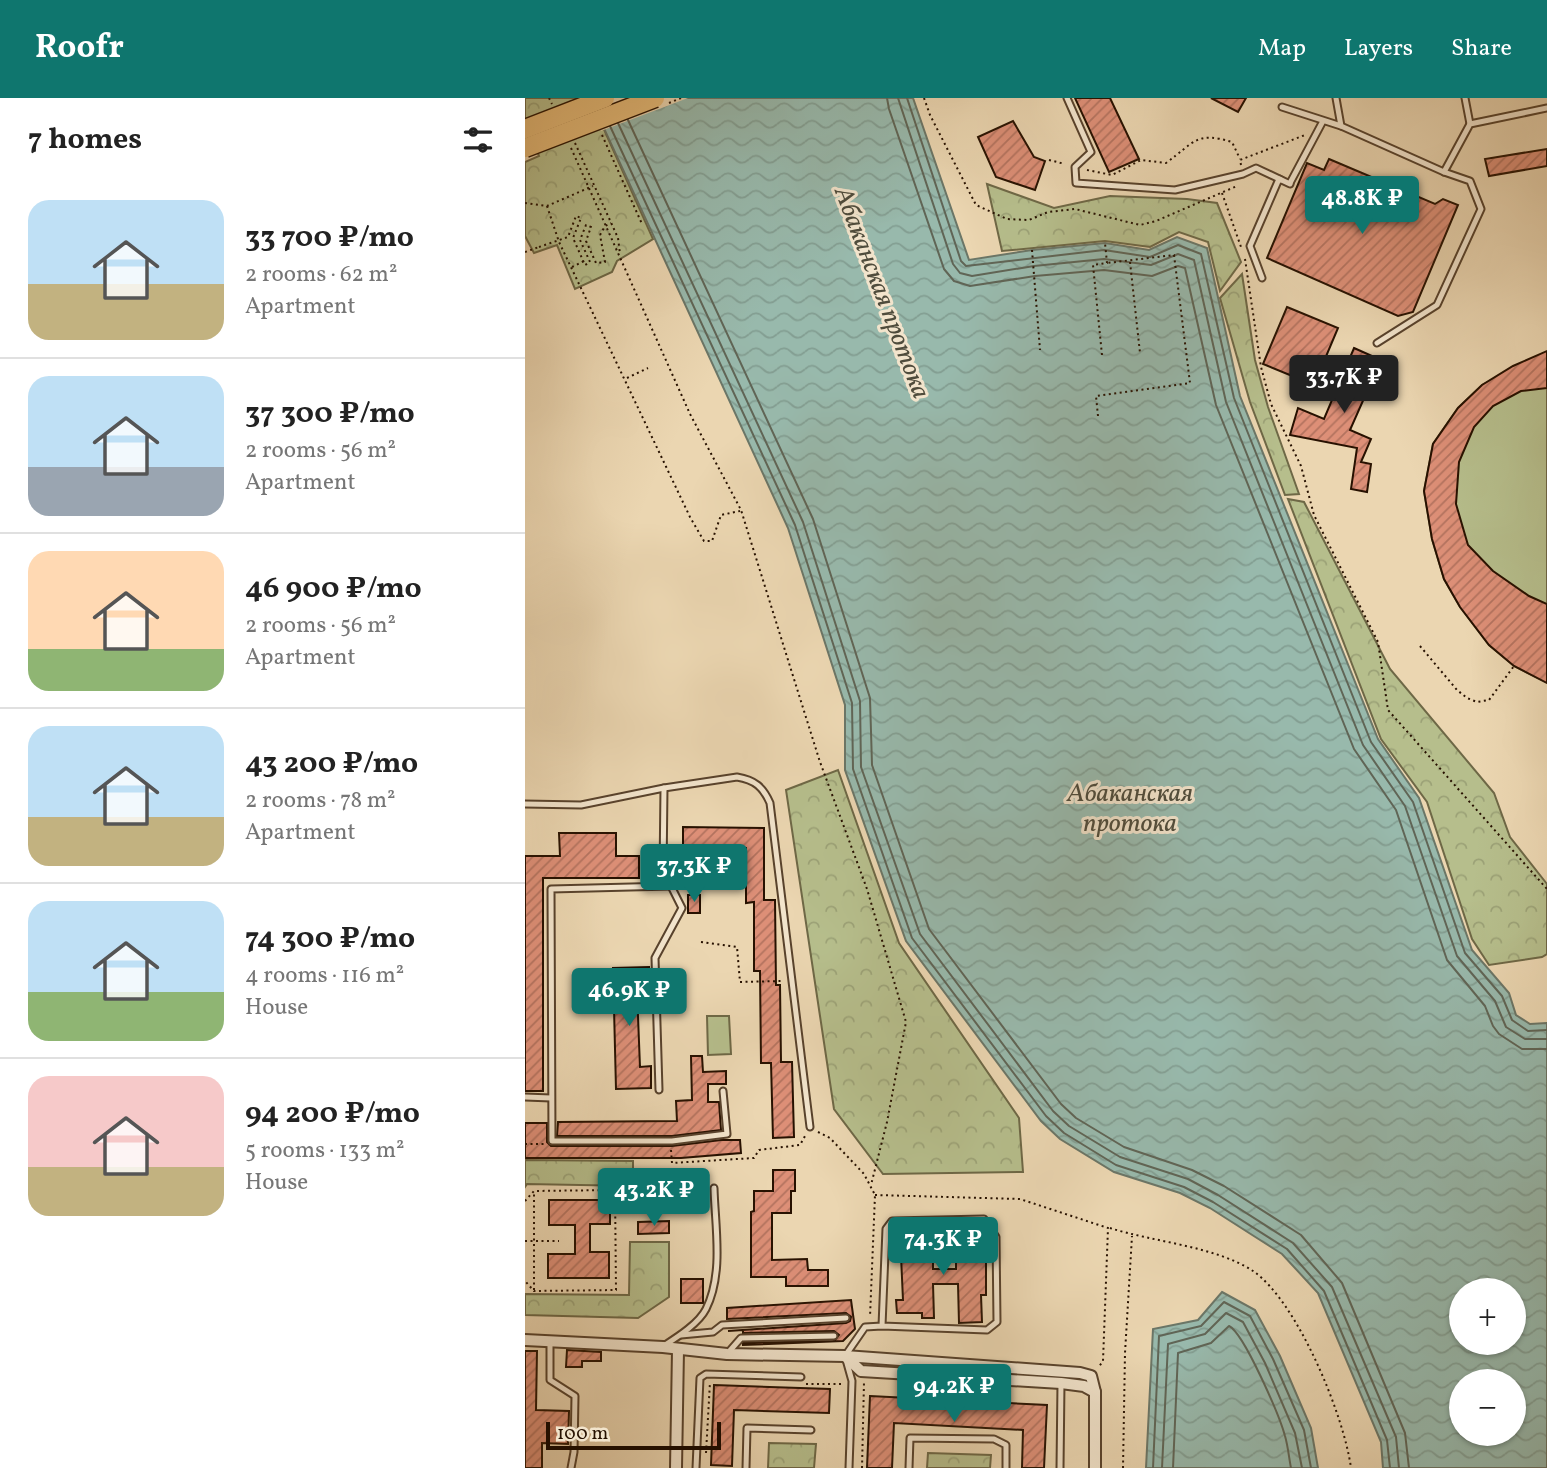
<!DOCTYPE html>
<html lang="en">
<head>
<meta charset="utf-8">
<style>
	body { margin:0; font-family:Vollkorn,serif; background:#f2f2f2; color:#222; height:100vh; display:flex; flex-direction:column; font-size:26px; white-space:nowrap }
	* { box-sizing:border-box; margin:0 }
	p { font-size:23px; color:#767676 }
	.icon { flex:none; width:38px; height:38px; fill:none; stroke:currentColor; stroke-width:2; stroke-linecap:round; stroke-linejoin:round }
	.map { position:relative; flex:1; overflow:hidden }
	.drawer { display:flex; flex-direction:column; background:#fff; width:525px }
	.drawer>* { flex:none }
	.fabs { position:absolute; left:924px; top:1180px; display:grid; gap:14px }
	.fabs a { display:grid; place-items:center; width:77px; height:77px; border-radius:50%; background:#fff; box-shadow:0 2px 5px #0004; font-size:35px }
	.scale { position:absolute; left:21px; bottom:18px; width:175px; box-sizing:border-box; padding-left:7px; border:4px solid #271100; border-top:0; font-size:19px; line-height:24px; white-space:nowrap; color:#271100; -webkit-text-stroke:5px #f2e4cc; paint-order:stroke }
	.price { position:absolute; translate:-50% -60px; padding:0 16px; border-radius:7px; background:#0f766e; color:#fff; font-size:23px; line-height:46px; filter:drop-shadow(0 2px 4px #0008) }
	.price::after { content:''; position:absolute; left:50%; top:42px; width:21px; height:16px; margin-left:-10px; background:inherit; clip-path:polygon(0 0,100% 0,50% 100%) }
	.price.active { background:#222; color:#fff }
	ul { padding:0; list-style:none }
	li { display:flex; align-items:center; gap:21px; height:175px; padding:0 28px }
	li+li { border-top:2px solid #e0e0e0 }
	li span { display:grid; place-items:center; flex:none; width:196px; height:140px; border-radius:21px; color:#555 }
	li>.icon { margin-inline-start:auto }
	span .icon { width:84px; height:84px; fill:#fffc; stroke-width:1 }
	li b { font-size:30px }
	h2 { display:flex; justify-content:space-between; align-items:center; height:84px; padding:0 28px; font-size:30px }
	header { display:flex; align-items:center; gap:42px; box-sizing:border-box; height:98px; padding:0 35px; background:#0f766e; color:#fff }
	header strong { font-size:33px }
	nav { display:flex; gap:38px; margin-inline-start:auto; font-size:24px }
	main { display:flex; flex:1; min-height:0 }
	.map>svg:first-child { display:block }
	.forest { fill:url(#forest-crowns); stroke:#6e6846; stroke-width:2 }
	.pitch { fill:#b6be8c; stroke:#6e6846; stroke-width:2 }
	.water { fill:url(#water-waves); stroke:#6b7667; stroke-width:2; fill-rule:evenodd }
	.pier { fill:#ebd6b1 }
	.lines { fill:none; stroke-linecap:round; stroke-linejoin:round }
	.shore { stroke:#606556; stroke-width:2 }
	.building { fill:url(#building-hatch); stroke:#271100; stroke-width:2 }
	.service-casing { stroke:#58422c; stroke-width:9 }
	.minor-casing { stroke:#58422c; stroke-width:14 }
	.path { stroke:#271100; stroke-width:2; stroke-dasharray:2 3.5; stroke-linecap:butt }
	.service { stroke:#f2e4cc; stroke-width:5 }
	.minor { stroke:#f2e4cc; stroke-width:10 }
	.trunk-bridge-casing { stroke:#271100; stroke-width:21; stroke-linecap:butt }
	.path-bridge { stroke:#271100; stroke-width:2; stroke-dasharray:2 3.5; stroke-linecap:butt }
	.trunk-bridge { stroke:#e6bb78; stroke-width:18 }
	.labels { text-anchor:middle; stroke-width:6; stroke-linejoin:round; paint-order:stroke }
	.water-label { font-size:26px; font-style:italic; fill:#4f4c3c; stroke:#f2e4cc }
</style>
</head>
<body>
<header>
<strong>Roofr</strong>
<nav><a>Map</a><a>Layers</a><a>Share</a></nav>
</header>
<main>
<section class="drawer">
<h2>7 homes<svg class="icon" aria-label="filters" viewBox="0 0 24 24"><path d="M4 7h16M4 17h16"/><circle cx="9" cy="7" r="2"/><circle cx="15" cy="17" r="2"/></svg></h2>
<ul>
<li><span style="background:linear-gradient(#bfe0f5 60%,#c2b280 0)"><svg class="icon" aria-label="home" viewBox="0 0 24 24"><path d="M3 11l9-7 9 7M6 9v11h12V9"/></svg></span><div><b>33 700 ₽/mo</b><p>2 rooms · 62 m²</p><p>Apartment</p></div></li>
<li><span style="background:linear-gradient(#bfe0f5 65%,#9aa5b1 0)"><svg class="icon" aria-label="home" viewBox="0 0 24 24"><path d="M3 11l9-7 9 7M6 9v11h12V9"/></svg></span><div><b>37 300 ₽/mo</b><p>2 rooms · 56 m²</p><p>Apartment</p></div></li>
<li><span style="background:linear-gradient(#ffd9b3 70%,#8fb573 0)"><svg class="icon" aria-label="home" viewBox="0 0 24 24"><path d="M3 11l9-7 9 7M6 9v11h12V9"/></svg></span><div><b>46 900 ₽/mo</b><p>2 rooms · 56 m²</p><p>Apartment</p></div></li>
<li><span style="background:linear-gradient(#bfe0f5 65%,#c2b280 0)"><svg class="icon" aria-label="home" viewBox="0 0 24 24"><path d="M3 11l9-7 9 7M6 9v11h12V9"/></svg></span><div><b>43 200 ₽/mo</b><p>2 rooms · 78 m²</p><p>Apartment</p></div></li>
<li><span style="background:linear-gradient(#bfe0f5 65%,#8fb573 0)"><svg class="icon" aria-label="home" viewBox="0 0 24 24"><path d="M3 11l9-7 9 7M6 9v11h12V9"/></svg></span><div><b>74 300 ₽/mo</b><p>4 rooms · 116 m²</p><p>House</p></div></li>
<li><span style="background:linear-gradient(#f6c9c9 65%,#c2b280 0)"><svg class="icon" aria-label="home" viewBox="0 0 24 24"><path d="M3 11l9-7 9 7M6 9v11h12V9"/></svg></span><div><b>94 200 ₽/mo</b><p>5 rooms · 133 m²</p><p>House</p></div></li>
</ul>
</section>
<div class="map">
<svg width="1022" height="1370" viewBox="0 0 1022 1370">
	<defs>
		<pattern id="forest-crowns" width="20" height="18" patternUnits="userSpaceOnUse" patternTransform="scale(1.75)"><rect width="20" height="18" fill="#b6be8c"/><path d="M2 6a3 3 0 1 1 6 0M12 15a3 3 0 1 1 6 0" fill="none" stroke="#9ca277"/></pattern>
		<pattern id="water-waves" width="16" height="10" patternUnits="userSpaceOnUse" patternTransform="scale(1.75)"><rect width="16" height="10" fill="#98b9ac"/><path d="M0 5q4-4 8 0t8 0" fill="none" stroke="#839e92"/></pattern>
		<pattern id="building-hatch" width="6" height="6" patternUnits="userSpaceOnUse" patternTransform="scale(1.75)"><rect width="6" height="6" fill="#dd8f77"/><path d="M-1 1l2-2M0 6l6-6M5 7l2-2" fill="none" stroke="#b3735f"/></pattern>
	</defs>
	<rect width="100%" height="100%" fill="#ebd6b1"/>
	<filter id="stains"><feTurbulence type="fractalNoise" baseFrequency=".00286" numOctaves="4"/><feColorMatrix values="0 0 0 0 .2 0 0 0 0 .09 0 0 0 0 .02 0 0 0 .5 -.17"/></filter>
	<radialGradient id="worn" r=".72"><stop offset=".6" stop-color="#630" stop-opacity="0"/><stop offset="1" stop-color="#630" stop-opacity=".3"/></radialGradient>
	<g class="forest">
		<polygon points="0,0 65,0 128,141 92,163 87,174 50,191 32,147 9,155 0,138 0,64 14,58 0,22"/>
		<polygon points="462,86 529,110 585,98 662,101 692,105 716,164 695,193 683,144 654,134 625,149 580,143 477,153"/>
		<polygon points="717,176 730,262 743,309 774,396 760,397 725,304 695,200"/>
		<polygon points="763,401 779,404 865,571 969,695 985,739 1022,786 1022,856 1017,859 964,867 947,841 902,704 856,641"/>
		<polygon points="313,672 374,845 494,1020 498,1074 358,1076 309,1011 261,692"/>
		<polygon points="0,1062 108,1063 108,1088 2,1086 0,1089"/>
		<polygon points="105,1144 144,1144 144,1199 113,1220 0,1217 0,1196 104,1197"/>
		<polygon points="244,1345 291,1346 289,1370 243,1370"/>
		<polygon points="403,1355 466,1357 465,1370 402,1370"/>
	</g>
	<g class="pitch">
		<polygon points="1022,254 1022,585 989,568 964,547 935,509 919,481 907,441 899,393 908,346 933,310 957,287"/>
		<polygon points="182,918 204,918 206,956 183,957"/>
	</g>
	<g class="water">
		<path d="M65,0H388L444,162L507,152L580,145L624,152L652,139L682,150L715,298L853,641L894,700L947,852L984,895L991,917L1005,926L1022,925V1370H858L856,1344L793,1195L757,1156L685,1110L655,1095L589,1074L535,1041L516,1023L381,843L320,672V607L263,430ZM936,1192H989V1244H936ZM936,1283H989V1335H936Z"/>
		<polygon points="697,1194 730,1212 755,1258 786,1330 793,1370 621,1370 628,1231 673,1222"/>
	</g>
	<polygon class="pier" points="61,0 163,0 76,33"/>
	<g class="lines">
		<g class="shore">
			<polyline points="362,0 364,11 419,171 429,183 445,188 510,178 579,172 627,178 653,168 660,170 691,307 829,651 871,712 922,862 960,908 968,928 974,936 997,951 1022,951"/>
			<polyline points="373,0 428,166 435,175 447,178 509,168 579,161 626,167 653,156 669,162 701,304 838,647 880,708 932,858 970,903 981,929 1000,941 1022,941"/>
			<polyline points="382,0 436,163 441,168 579,152 625,159 653,147 676,156 709,300 846,644 888,704 940,855 977,898 987,922 1003,933 1022,932"/>
			<polyline points="103,22 288,421 345,600 347,667 404,831 536,1006 551,1020 599,1049 667,1072 699,1088 776,1137 817,1185 880,1335 884,1370"/>
			<polyline points="93,25 278,424 335,603 336,669 395,836 528,1013 544,1028 595,1059 663,1081 693,1097 768,1145 807,1189 871,1339 874,1370"/>
			<polyline points="85,28 270,427 327,605 328,671 387,840 521,1018 539,1035 591,1067 659,1089 688,1104 762,1151 799,1193 862,1342 865,1370"/>
			<polyline points="628,1370 634,1238 676,1228 699,1204 725,1218 748,1261 779,1332 786,1370"/>
			<polyline points="637,1370 643,1246 680,1236 701,1215 718,1224 740,1265 770,1335 777,1370"/>
			<path d="M648,1370L653,1255L686,1245L704,1228C719,1235 755,1319 760,1338C763,1348 764,1360 766,1370"/>
		</g>
	</g>
	<g class="building">
		<polygon points="550,0 585,0 614,61 584,74"/>
		<polygon points="686,0 721,0 713,14"/>
		<polygon points="488,23 509,59 520,63 510,92 471,79 453,39"/>
		<polygon points="1022,51 1022,68 964,78 960,61"/>
		<polygon points="804,61 910,106 918,101 933,107 888,214 873,218 742,160 782,65 799,72"/>
		<polygon points="762,209 813,230 789,287 738,266"/>
		<polygon points="829,250 856,262 825,332 846,341 836,364 846,366 842,394 826,391 832,350 765,337 773,310 799,321"/>
		<polygon points="1022,253 1022,290 996,293 968,308 949,329 934,364 931,406 943,447 968,473 1004,498 1022,506 1022,585 989,568 964,547 935,509 919,481 907,441 899,393 908,346 933,310 957,287 988,268"/>
		<polygon points="158,729 239,730 239,802 250,802 251,887 255,887 256,964 267,964 269,1039 248,1040 246,965 236,965 235,873 229,873 229,804 221,805 221,750 158,750"/>
		<polygon points="34,735 91,735 91,758 114,758 114,780 18,780 18,993 0,993 0,758 35,758"/>
		<rect x="163" y="797" width="12" height="18"/>
		<polygon points="124,869 124,893 112,893 115,969 126,968 126,990 91,991 88,870"/>
		<polygon points="166,958 177,958 178,974 201,973 201,986 183,986 183,1004 194,1004 196,1032 147,1038 32,1038 33,1024 152,1023 151,1003 167,1002"/>
		<polygon points="0,1025 22,1025 22,1044 26,1048 147,1048 196,1042 215,1042 216,1055 156,1060 0,1060"/>
		<polygon points="248,1072 270,1072 270,1093 266,1093 266,1115 247,1115 247,1162 282,1161 283,1172 303,1172 303,1188 261,1188 261,1179 226,1179 226,1114 229,1113 229,1093 248,1093"/>
		<polygon points="126,1077 145,1077 146,1104 127,1104"/>
		<polygon points="24,1102 85,1102 85,1126 65,1126 65,1154 84,1154 84,1180 23,1180 23,1156 50,1156 50,1127 24,1127"/>
		<polygon points="144,1123 144,1135 113,1136 113,1124"/>
		<polygon points="431,1133 454,1133 454,1159 461,1159 461,1197 456,1197 457,1224 434,1225 433,1186 408,1186 409,1220 397,1220 397,1215 372,1215 371,1202 378,1202 376,1158 372,1158 372,1145 396,1145 396,1140 408,1140 408,1171 431,1171"/>
		<rect x="156" y="1181" width="22" height="24"/>
		<polygon points="326,1202 330,1231 318,1243 218,1247 218,1245 309,1243 314,1237 309,1233 218,1235 218,1232 203,1233 321,1225 325,1223 326,1219 321,1215 202,1221 202,1210"/>
		<polygon points="42,1252 76,1254 76,1263 57,1263 57,1269 41,1269"/>
		<polygon points="0,1253 12,1253 11,1312 44,1313 43,1346 17,1345 17,1370 0,1370"/>
		<polygon points="189,1287 305,1291 304,1315 209,1312 207,1368 186,1367"/>
		<polygon points="345,1298 522,1307 519,1370 497,1370 498,1332 369,1325 367,1370 342,1370"/>
	</g>
	<g class="lines">
		<g class="service-casing">
			<g id="service">
				<polyline points="542,0 566,54 550,69 551,85 650,92 718,76 731,70 765,86"/>
				<polyline points="811,0 816,28 919,74 945,83 956,111 912,207 852,245"/>
				<polyline points="940,0 945,26"/>
				<polyline points="757,9 816,28"/>
				<polyline points="919,74 945,26 1022,10"/>
				<polyline points="765,85 798,23"/>
				<polyline points="737,180 725,148 754,81 756,82"/>
				<polyline points="139,690 138,775 146,788 26,791 27,1043 147,1043 202,1036 198,993"/>
				<path d="M0,706L56,707L139,690L212,679C230,682 238,689 245,705L285,1029"/>
				<polyline points="134,992 130,860 157,810 146,788"/>
				<polyline points="0,999 26,1000"/>
				<polyline points="156,1237 188,1234 197,1227 321,1220"/>
				<polyline points="25,1243 25,1282 50,1298 49,1354 46,1370"/>
				<path d="M140,1247C154,1238 174,1225 181,1211C199,1175 190,1128 189,1090"/>
				<polyline points="202,1256 216,1240 309,1238"/>
				<polyline points="171,1370 175,1280 181,1276 276,1279"/>
				<polyline points="221,1370 222,1330 286,1332"/>
				<polyline points="324,1370 327,1283 320,1258 340,1229 357,1228 361,1131 367,1123 459,1121 471,1139 472,1224 462,1232 357,1228"/>
				<polyline points="384,1370 385,1340 469,1341 481,1347 481,1370"/>
				<polyline points="535,1370 536,1285"/>
			</g>
		</g>
		<g class="minor-casing">
			<g id="minor">
				<polyline points="0,1242 138,1249 202,1256 320,1258 555,1275 566,1278 570,1294 570,1370"/>
				<polyline points="320,1258 336,1273 536,1285 559,1288 570,1294"/>
				<polyline points="151,1370 153,1252"/>
			</g>
		</g>
		<g class="path">
			<polyline points="24,0 27,6"/>
			<polyline points="399,0 405,17 451,107 482,121 504,122 523,114 550,111 615,127 631,123 712,88"/>
			<polyline points="77,37 117,126"/>
			<polyline points="50,45 93,140 95,156"/>
			<polyline points="46,50 165,316 216,412 295,664 342,791 381,924 362,1024 346,1087"/>
			<polyline points="524,62 540,66"/>
			<polyline points="716,67 715,62 780,37"/>
			<path d="M562,72L587,77L616,62L641,65C670,44 671,33 707,44L715,61"/>
			<polyline points="697,95 716,149"/>
			<polyline points="0,105 22,108 68,88"/>
			<polyline points="22,108 34,144 165,419 179,443 187,443 196,417 215,413"/>
			<polyline points="75,137 80,128 86,125"/>
			<polyline points="507,152 515,252"/>
			<polyline points="0,154 14,149"/>
			<polyline points="720,161 736,269 746,306 776,368 789,417 853,544 863,612 1022,791 1022,794"/>
			<polyline points="605,164 615,255"/>
			<polyline points="47,169 59,163"/>
			<polyline points="577,257 568,167 582,165 580,145"/>
			<polyline points="102,280 123,270"/>
			<polyline points="573,318 571,298 665,285 649,157 582,165"/>
			<polyline points="895,548 932,592 942,600 952,604 964,602 989,568"/>
			<polyline points="176,844 212,849 215,884 257,883"/>
			<polyline points="293,1034 305,1040 339,1076 350,1097 345,1219"/>
			<polyline points="0,1046 20,1046"/>
			<polyline points="146,1052 147,1065 229,1060 234,1052 275,1047 280,1038"/>
			<polyline points="350,1097 495,1101 583,1130 578,1263 573,1270"/>
			<polyline points="0,1103 9,1093 90,1092 91,1192 9,1193 0,1183"/>
			<path d="M585,1130C628,1144 690,1148 728,1173C772,1203 819,1317 826,1370"/>
			<polyline points="0,1143 34,1143"/>
			<polyline points="9,1192 9,1093"/>
			<polyline points="281,1286 317,1286"/>
			<polyline points="181,1355 185,1284"/>
			<polyline points="337,1370 339,1284"/>
			<polyline points="598,1370 600,1255 607,1138"/>
		</g>
		<use href="#service" class="service"/>
		<use href="#minor" class="minor"/>
		<g class="trunk-bridge-casing">
			<g id="trunk-bridge">
				<polyline points="0,31 80,0"/>
				<polyline points="0,50 130,0"/>
			</g>
		</g>
		<g class="path-bridge">
			<polyline points="144,5 156,0"/>
			<polyline points="14,149 43,139 51,118 56,120 48,140 60,167 65,164 55,142 61,127 66,129 61,143 71,165 80,164 75,137"/>
		</g>
		<use href="#trunk-bridge" class="trunk-bridge"/>
	</g>
	<g class="labels">
		<g class="water-label">
			<text transform="translate(358 194) rotate(69)" y="9">Абаканская протока</text>
			<text x="605" y="703">Абаканская<tspan x="605" dy="30">протока</tspan></text>
		</g>
	</g>
	<rect width="100%" height="100%" filter="url(#stains)"/>
	<rect width="100%" height="100%" fill="url(#worn)"/>
</svg>
<div class="fabs">
<a>+</a>
<a>−</a>
</div>
<div class="scale">100 m</div>
<b class="price" style="left:837px;top:138px">48.8K ₽</b>
<b class="price active" style="left:819px;top:317px">33.7K ₽</b>
<b class="price" style="left:169px;top:806px">37.3K ₽</b>
<b class="price" style="left:104px;top:930px">46.9K ₽</b>
<b class="price" style="left:129px;top:1130px">43.2K ₽</b>
<b class="price" style="left:418px;top:1179px">74.3K ₽</b>
<b class="price" style="left:429px;top:1326px">94.2K ₽</b>
</div>
</main>
</body>
</html>
